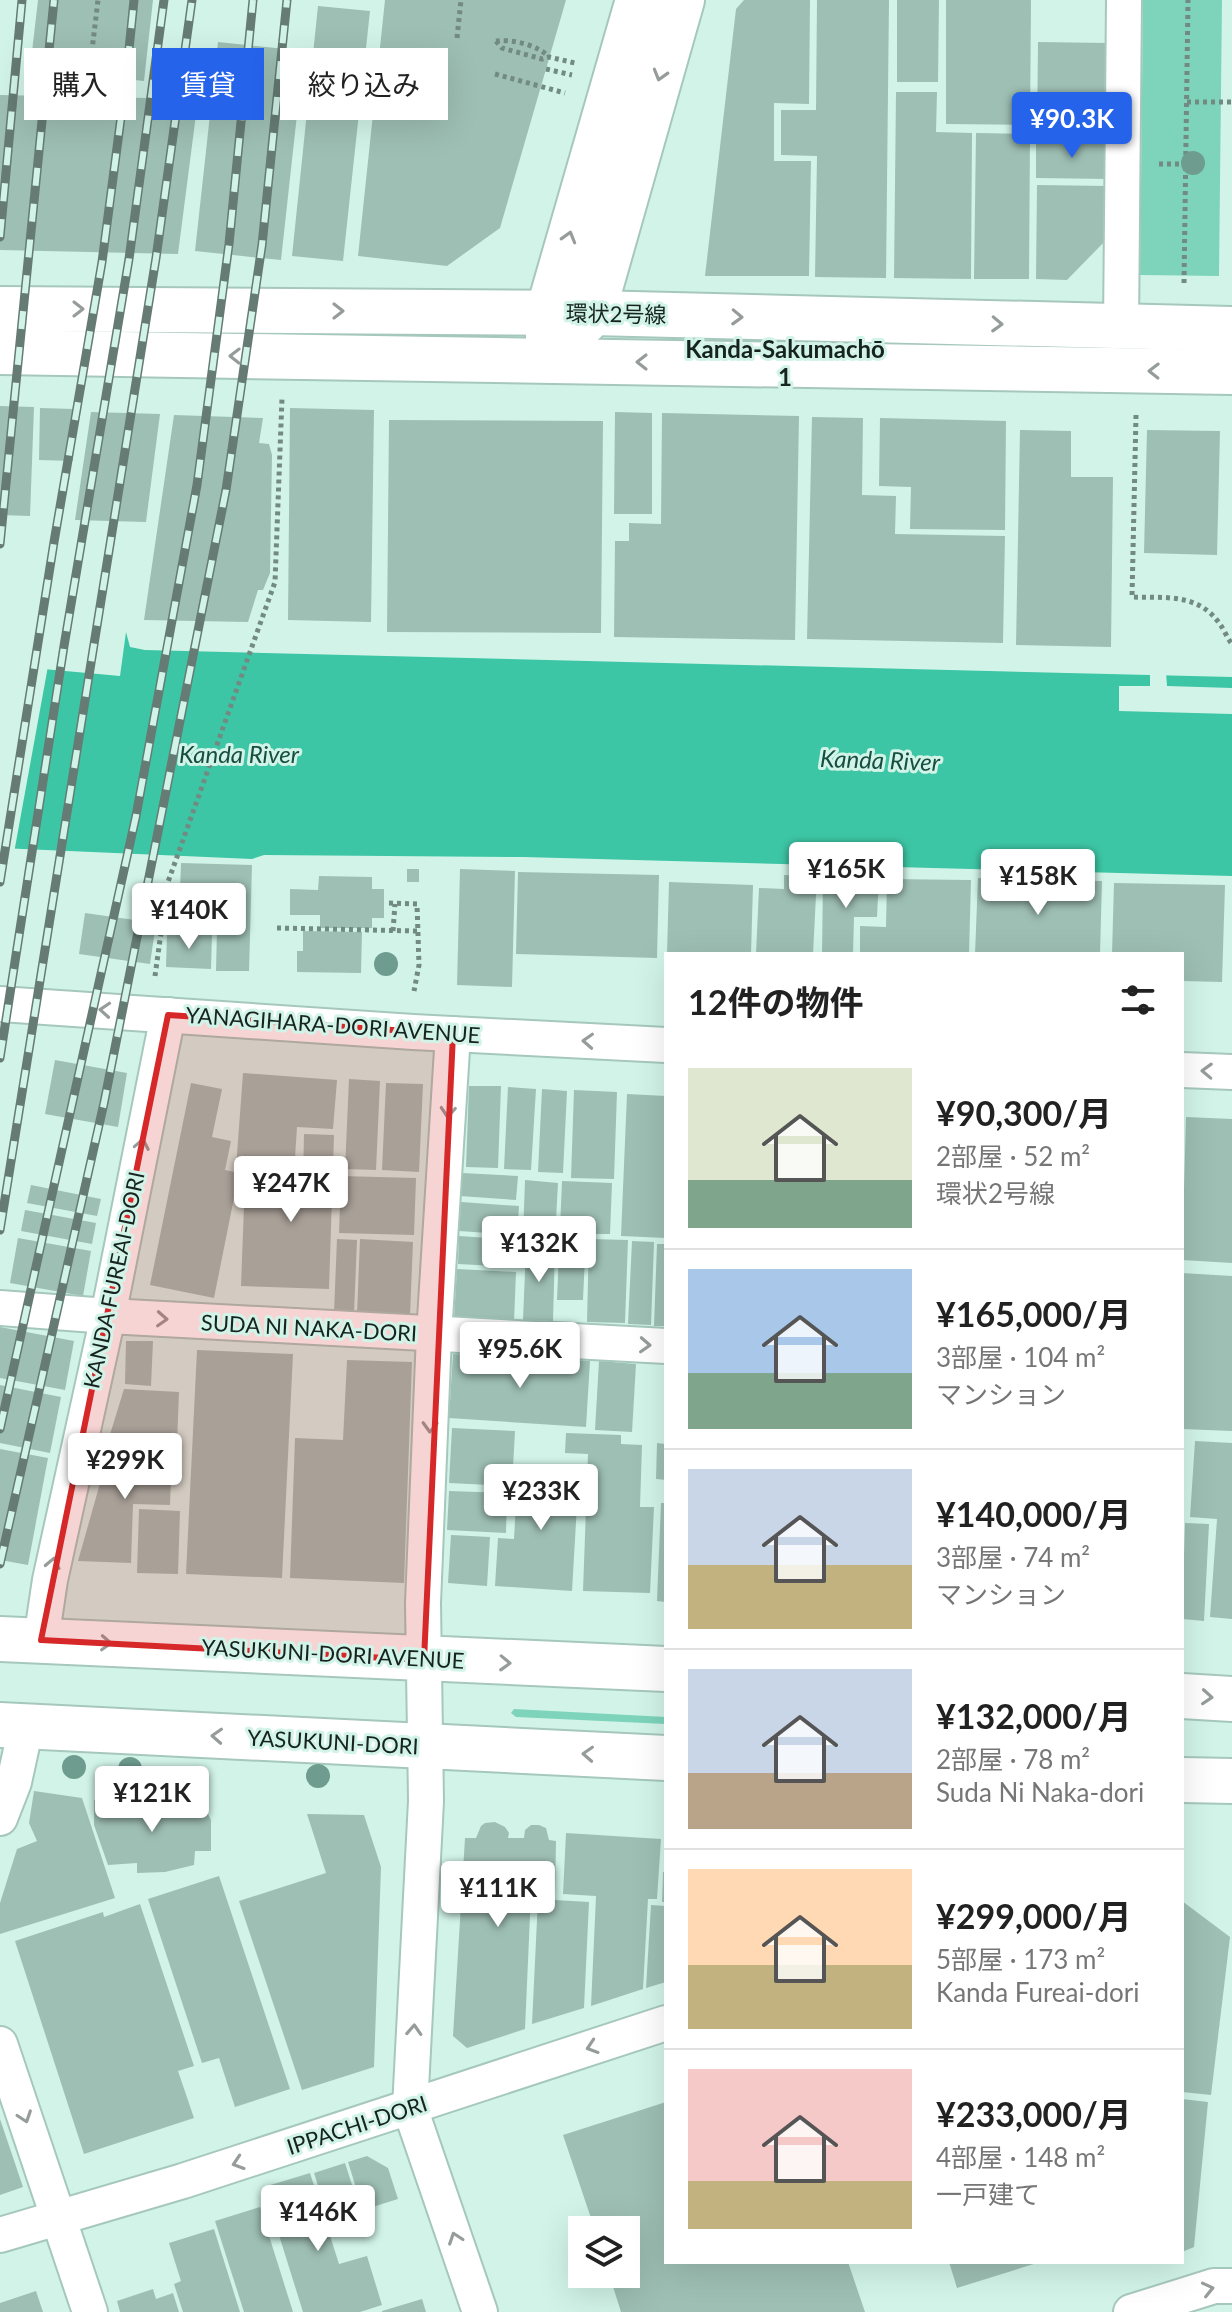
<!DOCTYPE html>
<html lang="ja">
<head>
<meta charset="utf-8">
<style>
	body { margin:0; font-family:Lato,"Noto Sans JP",sans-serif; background:#f6f6f6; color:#222; height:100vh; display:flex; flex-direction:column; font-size:30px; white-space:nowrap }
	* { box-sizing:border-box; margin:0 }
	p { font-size:26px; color:#767676 }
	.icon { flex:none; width:44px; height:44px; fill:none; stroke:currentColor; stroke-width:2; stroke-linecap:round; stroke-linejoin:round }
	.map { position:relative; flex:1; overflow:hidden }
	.side { position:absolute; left:664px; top:952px; width:520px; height:1312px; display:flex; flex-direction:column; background:#fff; border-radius:0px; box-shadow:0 8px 32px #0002 }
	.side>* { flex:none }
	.banner { position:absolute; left:24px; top:48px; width:520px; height:72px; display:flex; gap:16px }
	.controls { position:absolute; left:568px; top:2216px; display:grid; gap:16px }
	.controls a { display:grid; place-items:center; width:72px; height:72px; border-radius:0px; background:#fff; box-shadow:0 8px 32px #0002; font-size:40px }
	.price { position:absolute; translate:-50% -68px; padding:0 18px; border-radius:8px; background:#fff; color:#222; font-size:26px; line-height:52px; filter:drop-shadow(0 2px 4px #0008) }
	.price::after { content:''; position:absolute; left:50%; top:48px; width:24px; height:18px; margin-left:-12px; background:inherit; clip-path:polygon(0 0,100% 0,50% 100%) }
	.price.active { background:#2563eb; color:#fff }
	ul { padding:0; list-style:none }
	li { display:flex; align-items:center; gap:24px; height:200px; padding:0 24px }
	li+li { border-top:2px solid #e0e0e0 }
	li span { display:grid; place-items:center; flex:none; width:224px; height:160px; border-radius:0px; color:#555 }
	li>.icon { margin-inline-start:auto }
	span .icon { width:96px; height:96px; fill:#fffc; stroke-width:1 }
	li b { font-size:34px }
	h2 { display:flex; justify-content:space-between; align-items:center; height:96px; padding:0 24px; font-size:34px }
	.pill { padding:0 28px; border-radius:0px; background:#fff; box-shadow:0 8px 32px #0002; font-size:28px; line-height:72px }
	.pill.active { background:#2563eb; color:#fff }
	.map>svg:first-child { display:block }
	.green { fill:#7dd4ba }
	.water { fill:#3dc6a5 }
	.pier { fill:#d2f4e8 }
	.building { fill:#9ebfb4 }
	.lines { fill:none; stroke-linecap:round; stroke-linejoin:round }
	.street-casing { stroke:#a6c8bc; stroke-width:38 }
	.secondary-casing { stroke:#a6c8bc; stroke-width:48 }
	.primary-casing { stroke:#a6c8bc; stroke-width:48 }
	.path { stroke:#738a82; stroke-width:5; stroke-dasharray:4 4; stroke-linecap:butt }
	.street { stroke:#fff; stroke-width:34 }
	.secondary { stroke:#fff; stroke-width:44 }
	.primary { stroke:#fff; stroke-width:44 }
	.rail-casing { stroke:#657b74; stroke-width:9 }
	.rail { stroke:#d2f4e8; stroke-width:6; stroke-dasharray:18; stroke-linecap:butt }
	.tree { fill:#6e9c8f }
	.oneway { stroke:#969c9a }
	.marked { fill:#d62828; fill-opacity:0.2; stroke:#d62828; stroke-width:6; stroke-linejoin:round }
	.labels { text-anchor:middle; stroke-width:6; stroke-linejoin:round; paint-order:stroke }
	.street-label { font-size:22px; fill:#16231f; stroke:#d2f4e8 }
	.neighbourhood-label { font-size:24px; font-weight:bold; fill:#16231f; stroke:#d2f4e8 }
	.water-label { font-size:24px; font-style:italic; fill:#164e40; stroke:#d2f4e8 }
</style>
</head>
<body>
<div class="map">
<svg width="1232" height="2312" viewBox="0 0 1232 2312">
	<rect width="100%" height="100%" fill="#d2f4e8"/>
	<g class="green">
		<polygon points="1143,0 1222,0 1219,276 1140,275"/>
		<polygon points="514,1709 666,1717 666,1724 516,1717 511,1713"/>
	</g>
	<polygon class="water" points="126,632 130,647 145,650 1232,677 1232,876 523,857 264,855 252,859 0,848 0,665 120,676"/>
	<g class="pier">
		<polygon points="0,661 48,666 14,853 0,852"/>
		<polygon points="1150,672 1166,672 1167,686 1232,688 1232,714 1119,711 1119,686 1150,686"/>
	</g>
	<g class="building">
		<polygon points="38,0 153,0 144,81 30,69"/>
		<polygon points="385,0 566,0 500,228 447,266 358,256"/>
		<polygon points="744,0 810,0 809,104 774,103 774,161 811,161 809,276 705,276 736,9"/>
		<polygon points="817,0 889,0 886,278 815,277 817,156 781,155 781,110 816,110"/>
		<polygon points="897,0 939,0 938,82 897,82"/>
		<polygon points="946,0 1031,0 1030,125 946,124"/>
		<polygon points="318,6 370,11 343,261 292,256"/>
		<polygon points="218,42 304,51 281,260 195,251"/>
		<polygon points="1038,42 1109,43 1108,135 1037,135"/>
		<polygon points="896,92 937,92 936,132 972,133 971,279 894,278"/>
		<polygon points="0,95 198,99 178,254 0,250"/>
		<polygon points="976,133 1030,134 1029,279 974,279"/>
		<polygon points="1036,142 1109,143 1109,179 1036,178"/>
		<polygon points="1037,185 1108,186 1107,239 1067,280 1036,279"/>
		<polygon points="0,406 34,407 30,516 0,515"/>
		<polygon points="40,408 74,409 73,461 39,460"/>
		<polygon points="290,408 374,410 371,622 288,620"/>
		<polygon points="91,412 160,414 146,522 75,520"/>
		<polygon points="615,412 652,413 652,514 614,514"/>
		<polygon points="662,413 799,416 795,640 614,637 615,541 629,541 629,523 661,524"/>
		<polygon points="174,415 263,418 259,443 269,444 272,455 270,573 263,590 258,590 248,622 144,620"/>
		<polygon points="812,417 863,418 862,495 896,496 895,534 1005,536 1003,643 807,639"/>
		<polygon points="880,418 1006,421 1005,530 910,529 911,487 879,486"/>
		<polygon points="389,420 603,421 601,633 387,632"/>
		<polygon points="1020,430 1071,431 1071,477 1113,477 1111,647 1016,645"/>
		<polygon points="1147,430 1220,431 1217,555 1144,553"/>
		<polygon points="181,863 252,865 249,971 216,971 217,929 212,928 212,920 197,920 197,926 184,926 184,918 179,918"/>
		<rect x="407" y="869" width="12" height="13"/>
		<polygon points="460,869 515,871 512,987 457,985"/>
		<polygon points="518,872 659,875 657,958 516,954"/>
		<polygon points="784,875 817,876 813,954 756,954 759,888 784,889"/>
		<polygon points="319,876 372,877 372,889 384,889 384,918 372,918 372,928 320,928 320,915 290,915 290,889 318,890"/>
		<polygon points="823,876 879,877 877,917 854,917 853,954 822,954"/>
		<polygon points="978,878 1102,881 1100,954 975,954"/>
		<polygon points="887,879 971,880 969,954 860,954 860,926 886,927"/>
		<polygon points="669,882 753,885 751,954 667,954"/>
		<polygon points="1114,883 1225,885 1222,982 1182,981 1182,954 1112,954"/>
		<polygon points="85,913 156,923 150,964 79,954"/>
		<polygon points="303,931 362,932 361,973 297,972 297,951 303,951"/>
		<polygon points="167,933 212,935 211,969 166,967"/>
		<polygon points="55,1060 127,1073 118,1127 45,1114"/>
		<polygon points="243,1073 337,1080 333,1129 297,1127 294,1173 236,1168"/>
		<polygon points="349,1079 380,1081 376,1170 345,1169"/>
		<polygon points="191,1083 222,1089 212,1137 231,1141 225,1170 239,1173 214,1298 150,1285"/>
		<polygon points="386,1083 423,1084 419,1172 382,1170"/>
		<polygon points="469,1086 501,1086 498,1168 466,1167"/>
		<polygon points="508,1087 536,1089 531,1170 504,1169"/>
		<polygon points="542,1089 567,1091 563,1173 538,1172"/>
		<polygon points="574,1090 617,1092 614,1179 571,1178"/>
		<polygon points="627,1094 666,1096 666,1238 621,1236"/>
		<polygon points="1186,1117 1232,1119 1232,1263 1182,1260"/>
		<polygon points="304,1134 334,1135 329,1289 241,1286 245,1179 303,1181"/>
		<polygon points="462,1173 518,1176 516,1200 460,1196"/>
		<polygon points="341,1176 416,1178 414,1235 339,1233"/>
		<polygon points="525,1180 558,1183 555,1238 523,1236"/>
		<polygon points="562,1181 612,1183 610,1234 586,1234 583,1300 557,1300"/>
		<polygon points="31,1185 101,1199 97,1216 27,1203"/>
		<polygon points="461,1202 519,1206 517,1235 459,1231"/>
		<polygon points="25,1210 96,1223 92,1244 21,1231"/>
		<polygon points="459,1236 518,1240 516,1267 458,1264"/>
		<polygon points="18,1238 91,1251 83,1296 10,1283"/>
		<polygon points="337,1239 357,1240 354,1314 334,1313"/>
		<polygon points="360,1239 413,1242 410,1316 357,1315"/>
		<polygon points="589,1239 628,1240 625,1323 587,1322"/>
		<polygon points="632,1241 654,1242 651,1325 628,1324"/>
		<polygon points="657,1244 666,1244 666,1326 654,1326"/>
		<polygon points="526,1247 555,1248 553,1321 523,1320"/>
		<polygon points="457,1269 516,1272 514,1322 454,1319"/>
		<polygon points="1182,1273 1232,1276 1232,1431 1182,1429"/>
		<polygon points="0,1327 74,1341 65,1390 0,1378"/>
		<polygon points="126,1341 153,1341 151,1386 125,1384"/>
		<polygon points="197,1350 293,1354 282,1578 186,1574"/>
		<polygon points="453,1354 590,1361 586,1427 449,1418"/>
		<polygon points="347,1360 412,1362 404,1583 290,1578 295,1438 343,1440"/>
		<polygon points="599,1361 636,1364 632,1432 595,1430"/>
		<polygon points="0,1385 61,1397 50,1453 0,1443"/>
		<polygon points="124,1389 179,1392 177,1443 108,1441"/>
		<polygon points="452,1428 515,1431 512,1486 449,1483"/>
		<polygon points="566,1433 621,1435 621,1444 642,1445 640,1507 654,1507 650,1593 583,1591 588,1454 565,1453"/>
		<polygon points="1195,1441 1232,1443 1232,1619 1210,1617 1217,1519 1190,1517"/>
		<polygon points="657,1443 666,1444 666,1480 656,1479"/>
		<polygon points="110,1448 172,1450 170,1505 133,1504 131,1563 78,1561"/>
		<polygon points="0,1449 48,1458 28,1565 0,1560"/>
		<polygon points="518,1468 579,1471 572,1591 495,1586 498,1538 514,1539"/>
		<polygon points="449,1491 507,1493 506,1533 447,1530"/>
		<polygon points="661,1503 666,1503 666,1602 657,1601"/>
		<polygon points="139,1509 180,1511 178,1574 137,1573"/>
		<polygon points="1185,1523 1209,1524 1204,1621 1182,1619"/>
		<polygon points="451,1535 490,1537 487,1586 448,1583"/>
		<polygon points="34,1791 82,1798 115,1898 0,1934 0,1903 17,1849 37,1841 29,1823"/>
		<polygon points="94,1800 204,1806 211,1820 211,1851 195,1851 194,1865 165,1872 137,1873 137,1863 108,1865 94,1825"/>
		<polygon points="307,1814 364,1815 381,1867 374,2067 302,2090 239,1901 326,1873"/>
		<polygon points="495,1822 505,1827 509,1833 508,1838 524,1838 525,1830 531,1825 539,1825 546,1828 549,1840 556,1841 555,1894 531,1893 525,2029 467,2048 453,2036 465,1838 476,1838 481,1826 485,1823"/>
		<polygon points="566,1833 661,1839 657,1899 648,1899 643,1989 591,2006 596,1896 563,1894"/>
		<polygon points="663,1872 666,1872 666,1902 662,1902"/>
		<polygon points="219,1876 290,2089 235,2107 219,2058 202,2063 148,1899"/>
		<polygon points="538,1899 589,1902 584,2008 532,2024"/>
		<polygon points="1182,1901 1230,1937 1211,2095 1182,2092"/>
		<polygon points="140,1904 194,2066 178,2071 194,2118 84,2154 15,1941 103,1912 104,1917"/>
		<polygon points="651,1905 666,1906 666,1982 646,1988"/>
		<polygon points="1182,2099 1208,2102 1194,2247 1182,2252"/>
		<polygon points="666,2102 666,2262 848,2262 865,2312 621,2312 609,2274 626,2274 626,2230 595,2230 563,2135"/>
		<polygon points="0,2119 23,2187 0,2195"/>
		<polygon points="367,2156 388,2168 398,2199 363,2210 348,2162"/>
		<polygon points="345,2163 362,2216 331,2226 314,2173"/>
		<polygon points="310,2173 339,2264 367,2256 382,2305 360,2312 303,2312 264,2187"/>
		<polygon points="260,2207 293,2312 244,2312 215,2221"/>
		<polygon points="214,2229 240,2312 183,2312 174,2284 181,2281 169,2243"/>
		<polygon points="949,2262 1037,2262 1037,2263 957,2288"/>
		<polygon points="153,2289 156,2299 173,2293 179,2312 120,2312 117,2301"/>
		<polygon points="36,2291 43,2312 0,2312 0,2303"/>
		<polygon points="422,2299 426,2312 382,2312 382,2311"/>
	</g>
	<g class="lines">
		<g class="street-casing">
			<g id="street">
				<polyline points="1121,328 1124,0"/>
				<polyline points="0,1004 413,1032 666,1045"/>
				<polyline points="453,1034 434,1335 423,1603 426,1801 410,2108 480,2312"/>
				<polyline points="1182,1070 1232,1072"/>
				<polyline points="0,1308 108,1316 666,1346"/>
				<polyline points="41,1640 50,1580 108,1316 168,1015"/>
				<polyline points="0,1818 14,1782 26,1727"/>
				<polyline points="0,2044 90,2312"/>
				<polyline points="0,2235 183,2181 666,2023"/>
				<polyline points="1131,2312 1214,2286 1232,2286"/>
			</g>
		</g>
		<g class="secondary-casing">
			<g id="secondary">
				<polyline points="0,309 593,313 1232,329"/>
				<polyline points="574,333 593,313 682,0"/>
				<polyline points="548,341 548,312 638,0"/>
				<polyline points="0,352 1232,372"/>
			</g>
		</g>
		<g class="primary-casing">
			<g id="primary">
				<polyline points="0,1639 666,1669"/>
				<polyline points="1182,1696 1232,1699"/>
				<polyline points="0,1725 666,1758"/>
				<polyline points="1182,1780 1232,1781"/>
			</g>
		</g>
		<g class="path">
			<polyline points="457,38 461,0"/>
			<polyline points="496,41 502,48 542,59 549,57 575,63"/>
			<path d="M496,41C512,39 538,45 549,57"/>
			<polyline points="546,69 572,75"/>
			<polyline points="495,74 565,93"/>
			<polyline points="88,84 98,0"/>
			<polyline points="1187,102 1232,102"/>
			<polyline points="1159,164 1186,164"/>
			<polyline points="1184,283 1188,0"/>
			<path d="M1136,415L1132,597C1164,598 1198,593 1219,623C1224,629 1227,638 1232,644"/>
			<polyline points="389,903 417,904 419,965 414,991"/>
			<polyline points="277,928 418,931"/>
			<polyline points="393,931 395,904"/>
			<polyline points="155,976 168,882 275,582 282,398"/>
		</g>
		<use href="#street" class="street"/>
		<use href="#secondary" class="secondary"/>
		<use href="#primary" class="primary"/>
		<g class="rail-casing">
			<g id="rail">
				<polyline points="0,237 22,0"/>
				<polyline points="0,544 54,0"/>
				<polyline points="0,882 54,542 102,262 126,79 134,0"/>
				<polyline points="0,1058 64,646 129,259 164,0"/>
				<polyline points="0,1230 156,258 192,0"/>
				<polyline points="0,1429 136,816 197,485 229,244 253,0"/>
				<polyline points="0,1564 104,1103 226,490 262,245 287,0"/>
			</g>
		</g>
		<use href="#rail" class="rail"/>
	</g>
	<g class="tree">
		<circle cx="1193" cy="163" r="12"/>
		<circle cx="386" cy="964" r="12"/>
		<circle cx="74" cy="1767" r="12"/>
		<circle cx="130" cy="1769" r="12"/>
		<circle cx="318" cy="1776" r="12"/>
	</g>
	<defs><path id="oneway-chevron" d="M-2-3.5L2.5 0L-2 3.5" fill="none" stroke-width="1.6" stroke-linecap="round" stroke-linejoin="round" transform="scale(2)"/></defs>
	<g class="oneway">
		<use href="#oneway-chevron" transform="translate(660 75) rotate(106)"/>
		<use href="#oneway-chevron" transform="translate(569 237) rotate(-74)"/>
		<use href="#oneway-chevron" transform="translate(78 309)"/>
		<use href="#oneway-chevron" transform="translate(338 311)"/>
		<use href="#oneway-chevron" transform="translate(737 317) rotate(2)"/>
		<use href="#oneway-chevron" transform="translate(997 324) rotate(2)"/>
		<use href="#oneway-chevron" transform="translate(235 356) rotate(-179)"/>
		<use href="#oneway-chevron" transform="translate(642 362) rotate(-180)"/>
		<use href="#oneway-chevron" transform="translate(1154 371) rotate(-179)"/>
		<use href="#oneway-chevron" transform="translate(105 1010) rotate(-176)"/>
		<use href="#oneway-chevron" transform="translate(588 1041) rotate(-177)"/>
		<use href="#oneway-chevron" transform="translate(1207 1071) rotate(-178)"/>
		<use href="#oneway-chevron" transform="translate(448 1112) rotate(94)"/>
		<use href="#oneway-chevron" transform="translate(142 1144) rotate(-79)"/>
		<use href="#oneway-chevron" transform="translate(162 1319) rotate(3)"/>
		<use href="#oneway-chevron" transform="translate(645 1345) rotate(3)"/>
		<use href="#oneway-chevron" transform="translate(430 1427) rotate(92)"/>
		<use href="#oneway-chevron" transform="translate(53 1563) rotate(-78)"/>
		<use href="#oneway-chevron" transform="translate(106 1643) rotate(3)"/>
		<use href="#oneway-chevron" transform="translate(505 1663) rotate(2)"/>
		<use href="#oneway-chevron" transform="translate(1207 1697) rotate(4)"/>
		<use href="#oneway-chevron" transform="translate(217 1736) rotate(-177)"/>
		<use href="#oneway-chevron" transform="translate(588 1754) rotate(-177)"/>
		<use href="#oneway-chevron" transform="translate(414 2030) rotate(-87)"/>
		<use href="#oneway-chevron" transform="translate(592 2047) rotate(162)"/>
		<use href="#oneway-chevron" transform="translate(25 2117) rotate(71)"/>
		<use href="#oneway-chevron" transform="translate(238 2163) rotate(162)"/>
		<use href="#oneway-chevron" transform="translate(455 2238) rotate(-109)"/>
		<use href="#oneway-chevron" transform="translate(1208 2289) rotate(-13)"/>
	</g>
	<path class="marked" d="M168,1015L453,1034L424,1660L41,1640Z"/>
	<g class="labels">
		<g class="street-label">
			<text transform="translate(616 314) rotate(1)" y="8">環状2号線</text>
			<text transform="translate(333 1025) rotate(4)" y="8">YANAGIHARA-DORI AVENUE</text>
			<text transform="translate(114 1280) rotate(-78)" y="8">KANDA FUREAI-DORI</text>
			<text transform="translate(309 1328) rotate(3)" y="8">SUDA NI NAKA-DORI</text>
			<text transform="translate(333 1654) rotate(3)" y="8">YASUKUNI-DORI AVENUE</text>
			<text transform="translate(333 1742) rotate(3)" y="8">YASUKUNI-DORI</text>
			<text transform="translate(357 2125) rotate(-18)" y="8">IPPACHI-DORI</text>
		</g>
		<g class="neighbourhood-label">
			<text x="785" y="358">Kanda-Sakumachō<tspan x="785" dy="28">1</tspan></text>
		</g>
		<g class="water-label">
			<text x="239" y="763">Kanda River</text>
			<text transform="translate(880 761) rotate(2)" y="8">Kanda River</text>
		</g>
	</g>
</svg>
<div class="controls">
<a><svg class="icon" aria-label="layers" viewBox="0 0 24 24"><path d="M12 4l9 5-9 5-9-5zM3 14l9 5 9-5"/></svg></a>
</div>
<b class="price active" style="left:1072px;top:160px">¥90.3K</b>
<b class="price" style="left:846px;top:910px">¥165K</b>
<b class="price" style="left:1038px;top:917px">¥158K</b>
<b class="price" style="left:189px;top:951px">¥140K</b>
<b class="price" style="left:291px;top:1224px">¥247K</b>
<b class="price" style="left:539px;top:1284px">¥132K</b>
<b class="price" style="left:520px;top:1390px">¥95.6K</b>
<b class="price" style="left:125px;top:1501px">¥299K</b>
<b class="price" style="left:541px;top:1532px">¥233K</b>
<b class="price" style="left:152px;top:1834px">¥121K</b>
<b class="price" style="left:498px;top:1929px">¥111K</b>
<b class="price" style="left:318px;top:2253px">¥146K</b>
<div class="banner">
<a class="pill">購入</a>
<a class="pill active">賃貸</a>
<a class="pill">絞り込み</a>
</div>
<section class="side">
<h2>12件の物件<svg class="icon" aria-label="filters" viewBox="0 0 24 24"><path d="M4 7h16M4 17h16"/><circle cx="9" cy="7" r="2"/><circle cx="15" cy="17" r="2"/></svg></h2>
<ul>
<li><span style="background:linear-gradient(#dfe7d0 70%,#7fa58c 0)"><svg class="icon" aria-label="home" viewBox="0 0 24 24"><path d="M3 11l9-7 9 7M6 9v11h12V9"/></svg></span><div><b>¥90,300/月</b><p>2部屋 · 52 m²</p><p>環状2号線</p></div></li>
<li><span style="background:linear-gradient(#a9c7e8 65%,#7fa58c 0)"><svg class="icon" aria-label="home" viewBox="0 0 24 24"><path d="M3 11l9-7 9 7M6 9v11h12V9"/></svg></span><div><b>¥165,000/月</b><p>3部屋 · 104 m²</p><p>マンション</p></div></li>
<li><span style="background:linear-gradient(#c9d6e8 60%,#c2b280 0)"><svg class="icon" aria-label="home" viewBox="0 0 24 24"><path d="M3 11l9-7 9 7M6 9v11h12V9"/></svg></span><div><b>¥140,000/月</b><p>3部屋 · 74 m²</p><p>マンション</p></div></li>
<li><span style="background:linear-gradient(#c9d6e8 65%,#b9a48a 0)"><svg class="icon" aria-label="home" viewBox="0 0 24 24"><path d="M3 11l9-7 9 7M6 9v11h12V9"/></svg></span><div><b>¥132,000/月</b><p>2部屋 · 78 m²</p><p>Suda Ni Naka-dori</p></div></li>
<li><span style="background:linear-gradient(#ffd9b3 60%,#c2b280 0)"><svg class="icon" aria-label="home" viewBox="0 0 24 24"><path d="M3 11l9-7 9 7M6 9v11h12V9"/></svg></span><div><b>¥299,000/月</b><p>5部屋 · 173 m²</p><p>Kanda Fureai-dori</p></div></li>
<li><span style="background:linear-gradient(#f6c9c9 70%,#c2b280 0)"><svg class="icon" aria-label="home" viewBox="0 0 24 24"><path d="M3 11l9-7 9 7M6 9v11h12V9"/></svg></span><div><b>¥233,000/月</b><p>4部屋 · 148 m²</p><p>一戸建て</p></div></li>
</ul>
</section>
</div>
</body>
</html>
